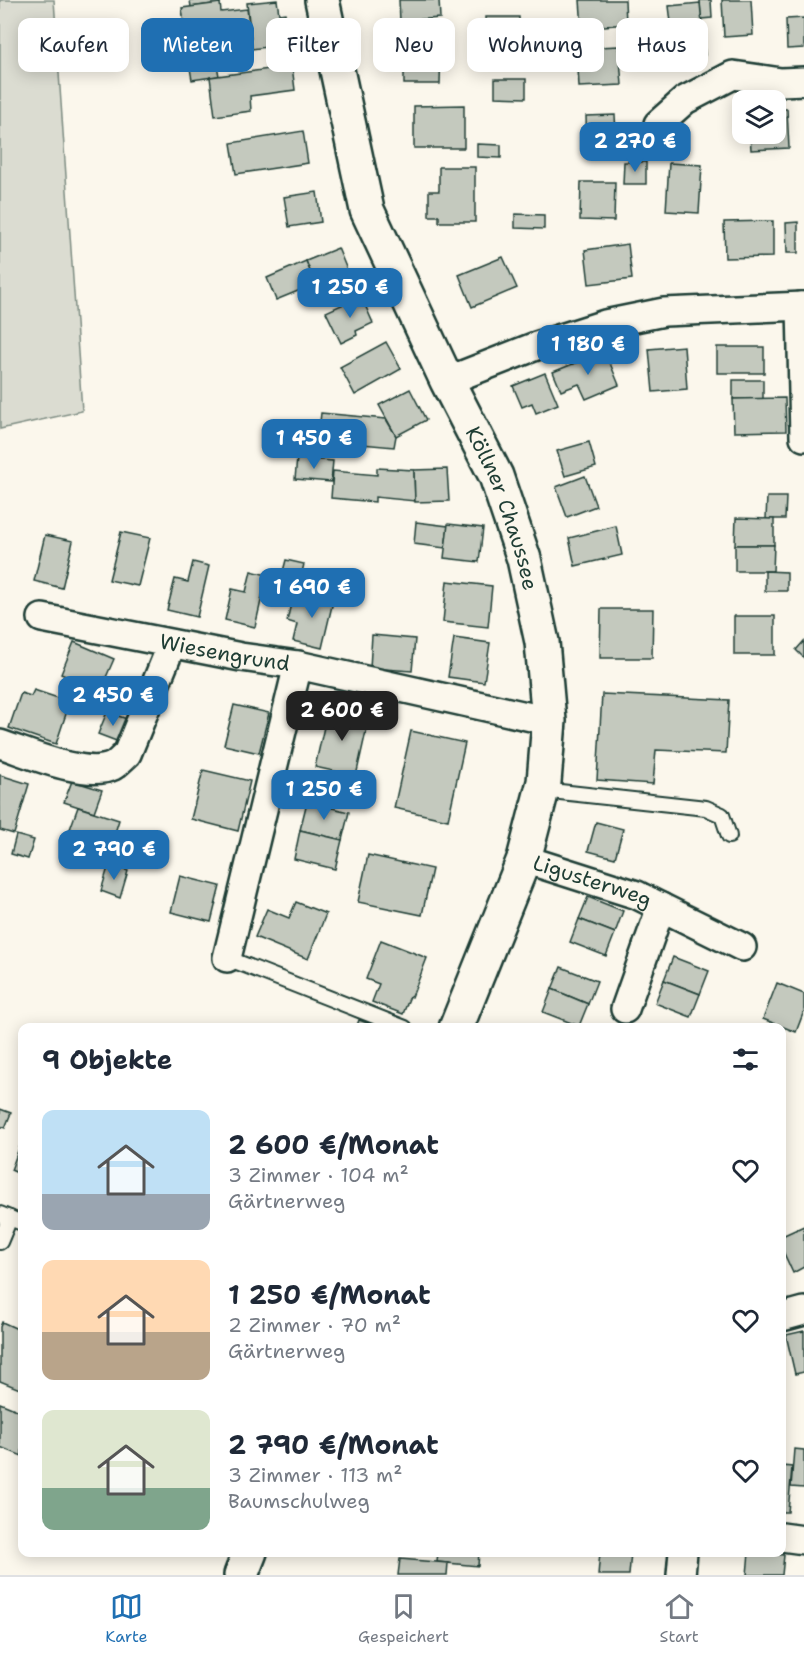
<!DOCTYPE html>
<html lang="de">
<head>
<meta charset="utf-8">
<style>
	body { margin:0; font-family:"Shantell Sans",sans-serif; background:#f2f2f3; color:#1f2937; height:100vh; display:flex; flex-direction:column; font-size:22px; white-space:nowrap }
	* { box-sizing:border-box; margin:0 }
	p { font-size:20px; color:#747a83 }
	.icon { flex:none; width:33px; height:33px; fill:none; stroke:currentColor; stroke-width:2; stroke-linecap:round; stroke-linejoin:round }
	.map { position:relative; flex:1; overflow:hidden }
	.sheet { position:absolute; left:18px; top:1023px; width:768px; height:534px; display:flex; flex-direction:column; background:#fff; border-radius:12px; box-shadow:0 3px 15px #0003 }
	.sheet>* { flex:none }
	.top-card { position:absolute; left:18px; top:18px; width:768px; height:54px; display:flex; gap:12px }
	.buttons { position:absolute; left:732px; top:90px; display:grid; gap:12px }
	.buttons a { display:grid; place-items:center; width:54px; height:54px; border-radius:12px; background:#fff; box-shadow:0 3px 15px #0003; font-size:30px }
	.price { position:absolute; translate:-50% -51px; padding:0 14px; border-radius:12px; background:#1f6fb2; color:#fff; font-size:20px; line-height:39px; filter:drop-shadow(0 2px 3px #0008) }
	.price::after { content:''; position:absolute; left:50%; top:36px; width:18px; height:14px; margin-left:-9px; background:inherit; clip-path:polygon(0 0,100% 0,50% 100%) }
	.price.current { background:#222; color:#fff }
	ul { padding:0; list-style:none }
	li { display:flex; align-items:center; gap:18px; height:150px; padding:0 24px }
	li span { display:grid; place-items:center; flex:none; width:168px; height:120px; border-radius:12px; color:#555 }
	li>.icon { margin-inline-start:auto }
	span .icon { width:72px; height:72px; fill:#fffc; stroke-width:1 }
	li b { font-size:26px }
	h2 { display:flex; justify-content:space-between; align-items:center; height:72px; padding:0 24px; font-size:26px }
	.tag { padding:0 21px; border-radius:12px; background:#fff; box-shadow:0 3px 15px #0003; font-size:21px; line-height:54px }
	.tag.current { background:#1f6fb2; color:#fff }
	.dock { display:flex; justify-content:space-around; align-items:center; height:84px; border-top:2px solid #e0e1e3; background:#fff; font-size:16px; color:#747a83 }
	.dock a { display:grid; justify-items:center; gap:3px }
	.dock .current { color:#1f6fb2 }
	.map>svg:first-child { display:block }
	.green { fill:#dbdcd1; stroke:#7d8c82; stroke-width:1.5 }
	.building { fill:#c4c9be; stroke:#1f3d34; stroke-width:1.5 }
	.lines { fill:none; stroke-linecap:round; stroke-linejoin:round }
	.lane-casing { stroke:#1f3d34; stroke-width:18 }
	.street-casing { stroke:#1f3d34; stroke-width:32 }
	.secondary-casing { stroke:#1f3d34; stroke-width:38 }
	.lane { stroke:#fbf7ec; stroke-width:14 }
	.street { stroke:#fbf7ec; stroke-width:27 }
	.secondary { stroke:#fbf7ec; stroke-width:33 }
	.labels { text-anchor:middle; stroke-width:6; stroke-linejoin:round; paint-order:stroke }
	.street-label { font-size:21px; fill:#1f3d34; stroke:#fbf7ec }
</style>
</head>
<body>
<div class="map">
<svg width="804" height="1575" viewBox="0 0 804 1575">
	<rect width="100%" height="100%" fill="#fbf7ec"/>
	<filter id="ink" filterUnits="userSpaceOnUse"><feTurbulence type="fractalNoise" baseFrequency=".0167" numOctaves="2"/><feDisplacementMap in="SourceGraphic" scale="12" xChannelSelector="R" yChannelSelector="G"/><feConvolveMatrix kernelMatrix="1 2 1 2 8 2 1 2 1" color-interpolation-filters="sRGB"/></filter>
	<g filter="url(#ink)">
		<polygon class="green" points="0,0 54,0 82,411 0,429"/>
		<g class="building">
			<polygon points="190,0 220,0 220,3 191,7"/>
			<polygon points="277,0 279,14 285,13 289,44 252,49 247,3"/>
			<polygon points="399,0 439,0 440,18 400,21"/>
			<polygon points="580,0 625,0 626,24 582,28"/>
			<polygon points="700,0 711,0 712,18 701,19"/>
			<polygon points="722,0 751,0 753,35 724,37"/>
			<polygon points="220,3 221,12 247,9 251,41 187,49 182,8"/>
			<polygon points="700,3 705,55 663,59 660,40 673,39 669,6"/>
			<rect x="486" y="17" width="33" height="17"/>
			<polygon points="804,18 804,48 787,49 786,19"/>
			<polygon points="404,45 441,45 440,84 404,84"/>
			<polygon points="619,46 622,85 579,87 577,48"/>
			<polygon points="217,65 219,76 192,80 190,68"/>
			<polygon points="292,66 295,90 250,96 251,111 215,116 210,77"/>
			<polygon points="495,79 526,79 526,98 495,97"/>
			<polygon points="464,105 464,148 414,148 414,106"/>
			<polygon points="776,109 787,109 789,148 751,150 750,134 776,134"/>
			<polygon points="615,115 617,150 587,151 586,116"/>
			<polygon points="303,131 308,163 236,174 231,143"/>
			<polygon points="477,144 501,145 501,158 477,157"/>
			<polygon points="624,162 646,162 646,184 623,184"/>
			<polygon points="669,163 702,165 699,213 666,211"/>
			<polygon points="439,167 475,167 475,222 439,222 439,216 429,216 429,191 439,191"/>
			<polygon points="581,182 615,182 614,221 580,220"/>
			<polygon points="317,192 321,222 289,227 284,197"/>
			<polygon points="515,214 544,215 544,229 515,228"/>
			<polygon points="773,221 773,257 725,258 724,222"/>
			<polygon points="798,222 798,253 787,253 786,223"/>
			<polygon points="628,244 632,279 589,284 585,250"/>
			<polygon points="338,248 350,277 318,291 306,261"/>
			<polygon points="503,257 517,288 472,307 459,275"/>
			<polygon points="306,261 315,284 276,300 267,278"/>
			<polygon points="361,296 373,323 356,331 357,335 341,343 326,312"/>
			<polygon points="386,342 401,369 355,395 340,367"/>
			<polygon points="684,346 687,389 653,392 649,349"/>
			<rect x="717" y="347" width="47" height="26"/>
			<polygon points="605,351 619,385 586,399 579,384 561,391 553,372"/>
			<polygon points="545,373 558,404 536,413 532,403 522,407 513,386"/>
			<rect x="733" y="380" width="30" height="19"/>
			<polygon points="410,389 426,420 396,436 379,405"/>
			<polygon points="785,398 786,431 734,432 733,399"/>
			<polygon points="321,413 386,419 396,436 394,447 318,440"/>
			<polygon points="589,442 596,467 565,476 557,451"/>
			<polygon points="297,458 333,461 331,482 295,479"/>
			<polygon points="377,468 414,470 415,501 375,497 375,502 331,498 333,471 377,475"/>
			<polygon points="447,469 449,501 415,502 414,470"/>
			<polygon points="585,476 596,506 567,517 556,487"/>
			<polygon points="767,497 786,497 785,519 766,519"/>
			<polygon points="736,518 774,519 774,545 735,545"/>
			<polygon points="416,522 448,526 445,548 414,544"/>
			<polygon points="448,524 483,528 479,562 444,558"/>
			<polygon points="616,526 622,555 575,566 569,538"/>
			<polygon points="121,532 150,538 138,586 109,580"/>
			<polygon points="45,535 73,541 62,588 34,581"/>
			<polygon points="735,545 774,545 773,571 735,571"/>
			<polygon points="286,560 304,564 296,598 277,594"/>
			<polygon points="193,562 209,566 197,617 167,610 175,579 188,582"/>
			<polygon points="251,571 267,575 255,627 225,620 232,589 246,592"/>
			<polygon points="765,571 787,572 787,591 765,591"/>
			<polygon points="447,581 492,586 488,627 443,622"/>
			<polygon points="320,589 335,593 322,648 293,641 297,624 287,621 292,599 316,605"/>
			<polygon points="601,609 653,609 652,658 600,658"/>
			<rect x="734" y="616" width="41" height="39"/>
			<polygon points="372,635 415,639 412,671 370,668"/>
			<polygon points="454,638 490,643 484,682 448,677"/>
			<polygon points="804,641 804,658 796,650"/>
			<polygon points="74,642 114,659 100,691 61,674"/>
			<polygon points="34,690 61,699 59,705 68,708 56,744 9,728 21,693 31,696"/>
			<polygon points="602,694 729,700 726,753 656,750 653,784 597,780"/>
			<polygon points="234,705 269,713 259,753 224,745"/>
			<polygon points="328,709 369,718 356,776 315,767"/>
			<polygon points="107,712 127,719 119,742 98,734"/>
			<polygon points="411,731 465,743 448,820 394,808"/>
			<polygon points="203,770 250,781 238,831 191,819"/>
			<polygon points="0,775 29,784 14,834 0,830"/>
			<polygon points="72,781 102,790 94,812 64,802"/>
			<polygon points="307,802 349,812 342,840 300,830"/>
			<polygon points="78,807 119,820 112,842 70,829"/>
			<polygon points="596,822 623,829 615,858 588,851"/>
			<polygon points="70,829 112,842 105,864 63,851"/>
			<polygon points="300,830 342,840 335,869 294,859"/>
			<polygon points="16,835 34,840 28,859 11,854"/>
			<polygon points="368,855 432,869 422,915 358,902"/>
			<polygon points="109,864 128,871 120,898 101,891"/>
			<polygon points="180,876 220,886 211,922 171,912"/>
			<polygon points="588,897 623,911 615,933 579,919"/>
			<polygon points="296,902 326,914 308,959 255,937 267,909 289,918"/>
			<polygon points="579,919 615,933 606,956 570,942"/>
			<polygon points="381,940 427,958 412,997 410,996 403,1014 372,1002 379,984 366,979"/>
			<polygon points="673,957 709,971 700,994 664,980"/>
			<polygon points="561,967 597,981 588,1004 552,989"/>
			<polygon points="664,980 700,994 691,1017 655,1003"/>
			<polygon points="777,983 804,994 804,1011 796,1032 763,1019"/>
			<polygon points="552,989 588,1004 579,1026 543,1012"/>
			<polygon points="359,1020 380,1028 356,1028"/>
			<polygon points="0,1109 11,1113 5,1128 0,1126"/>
			<polygon points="22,1140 22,1175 11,1170"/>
			<polygon points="804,1226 804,1267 793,1273 782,1249 782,1236"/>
			<polygon points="2,1322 22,1331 22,1390 0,1381 0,1327"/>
			<polygon points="804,1331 804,1372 795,1374 786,1335"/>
			<polygon points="0,1403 22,1412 22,1456 0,1447"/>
			<polygon points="794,1449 804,1450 804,1488 791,1487"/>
			<polygon points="782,1466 792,1467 788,1512 782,1512"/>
			<polygon points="438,1552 479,1552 478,1566 437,1562"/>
			<polygon points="600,1552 631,1552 629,1575 598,1575"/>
			<polygon points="749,1552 784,1555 782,1575 747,1575"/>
			<polygon points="400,1559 448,1563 447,1575 398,1575"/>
		</g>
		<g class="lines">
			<g class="lane-casing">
				<g id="lane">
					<polyline points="542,790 706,808 722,815 729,836"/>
					<polyline points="227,958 405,1028"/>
					<polyline points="0,1214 22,1223"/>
					<polyline points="0,1242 10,1218"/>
				</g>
			</g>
			<g class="street-casing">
				<g id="street">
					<polyline points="658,124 685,100 733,75 781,82 804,81"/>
					<polyline points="801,306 804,437"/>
					<polyline points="447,381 536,346 605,324 664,312 804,306"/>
					<path id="s1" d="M42,618L241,657L298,665L549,721"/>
					<path d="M0,744C28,753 86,779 113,766C118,763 123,757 127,754L172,644"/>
					<path id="s2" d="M524,859L637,895L661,907L625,1009"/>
					<polyline points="661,907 742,947"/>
					<polyline points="227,958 298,665"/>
					<polyline points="782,1317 804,1311"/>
					<polyline points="782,1537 804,1540"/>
					<polyline points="681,1575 683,1552"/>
				</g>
			</g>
			<g class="secondary-casing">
				<g id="secondary">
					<path id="s3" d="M322,0L367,210L447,381L496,476L524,559L542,642L549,721L544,782L524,859L456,1028"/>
					<polyline points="241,1575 250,1552"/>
				</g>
			</g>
			<use href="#lane" class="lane"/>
			<use href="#street" class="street"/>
			<use href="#secondary" class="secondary"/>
		</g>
	</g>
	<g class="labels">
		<g class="street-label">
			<text dy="7" stroke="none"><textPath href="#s3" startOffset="543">Köllner Chaussee</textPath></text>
			<text dy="7" stroke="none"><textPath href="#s1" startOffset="186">Wiesengrund</textPath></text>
			<text dy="7" stroke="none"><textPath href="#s2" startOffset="72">Ligusterweg</textPath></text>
		</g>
	</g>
</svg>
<div class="buttons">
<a><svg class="icon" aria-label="layers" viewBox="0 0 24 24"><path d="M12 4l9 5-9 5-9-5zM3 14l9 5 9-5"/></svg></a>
</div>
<b class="price" style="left:635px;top:173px">2 270 €</b>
<b class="price" style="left:350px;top:319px">1 250 €</b>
<b class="price" style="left:588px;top:376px">1 180 €</b>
<b class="price" style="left:314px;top:470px">1 450 €</b>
<b class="price" style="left:312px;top:619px">1 690 €</b>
<b class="price" style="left:113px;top:727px">2 450 €</b>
<b class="price current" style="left:342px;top:742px">2 600 €</b>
<b class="price" style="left:324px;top:821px">1 250 €</b>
<b class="price" style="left:114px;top:881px">2 790 €</b>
<div class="top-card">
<a class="tag">Kaufen</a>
<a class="tag current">Mieten</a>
<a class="tag">Filter</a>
<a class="tag">Neu</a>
<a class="tag">Wohnung</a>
<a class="tag">Haus</a>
</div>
<section class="sheet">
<h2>9 Objekte<svg class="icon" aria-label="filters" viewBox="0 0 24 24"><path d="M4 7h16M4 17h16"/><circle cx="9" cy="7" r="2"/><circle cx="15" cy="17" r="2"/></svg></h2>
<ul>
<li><span style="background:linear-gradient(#bfe0f5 70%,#9aa5b1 0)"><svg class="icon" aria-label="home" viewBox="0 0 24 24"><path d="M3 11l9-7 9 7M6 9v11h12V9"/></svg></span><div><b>2 600 €/Monat</b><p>3 Zimmer · 104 m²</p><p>Gärtnerweg</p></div><svg class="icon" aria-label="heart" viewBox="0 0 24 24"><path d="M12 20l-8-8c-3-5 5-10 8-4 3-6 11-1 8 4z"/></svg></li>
<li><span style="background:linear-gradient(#ffd9b3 60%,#b9a48a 0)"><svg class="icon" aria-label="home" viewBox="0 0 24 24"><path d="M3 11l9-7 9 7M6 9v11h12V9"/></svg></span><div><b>1 250 €/Monat</b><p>2 Zimmer · 70 m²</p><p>Gärtnerweg</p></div><svg class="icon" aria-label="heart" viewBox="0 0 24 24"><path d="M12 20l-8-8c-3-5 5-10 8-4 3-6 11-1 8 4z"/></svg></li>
<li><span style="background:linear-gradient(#dfe7d0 65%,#7fa58c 0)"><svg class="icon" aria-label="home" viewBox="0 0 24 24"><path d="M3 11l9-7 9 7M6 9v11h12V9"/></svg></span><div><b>2 790 €/Monat</b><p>3 Zimmer · 113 m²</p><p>Baumschulweg</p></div><svg class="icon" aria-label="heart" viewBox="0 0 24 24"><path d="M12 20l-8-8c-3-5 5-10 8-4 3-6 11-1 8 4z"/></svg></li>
</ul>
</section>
</div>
<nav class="dock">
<a class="current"><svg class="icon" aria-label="map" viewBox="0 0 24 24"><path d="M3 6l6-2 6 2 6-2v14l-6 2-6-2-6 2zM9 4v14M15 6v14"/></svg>Karte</a>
<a><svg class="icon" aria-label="saved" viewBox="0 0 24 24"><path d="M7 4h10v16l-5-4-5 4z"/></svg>Gespeichert</a>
<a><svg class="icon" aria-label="home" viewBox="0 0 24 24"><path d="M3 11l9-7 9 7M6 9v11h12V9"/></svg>Start</a>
</nav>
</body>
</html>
